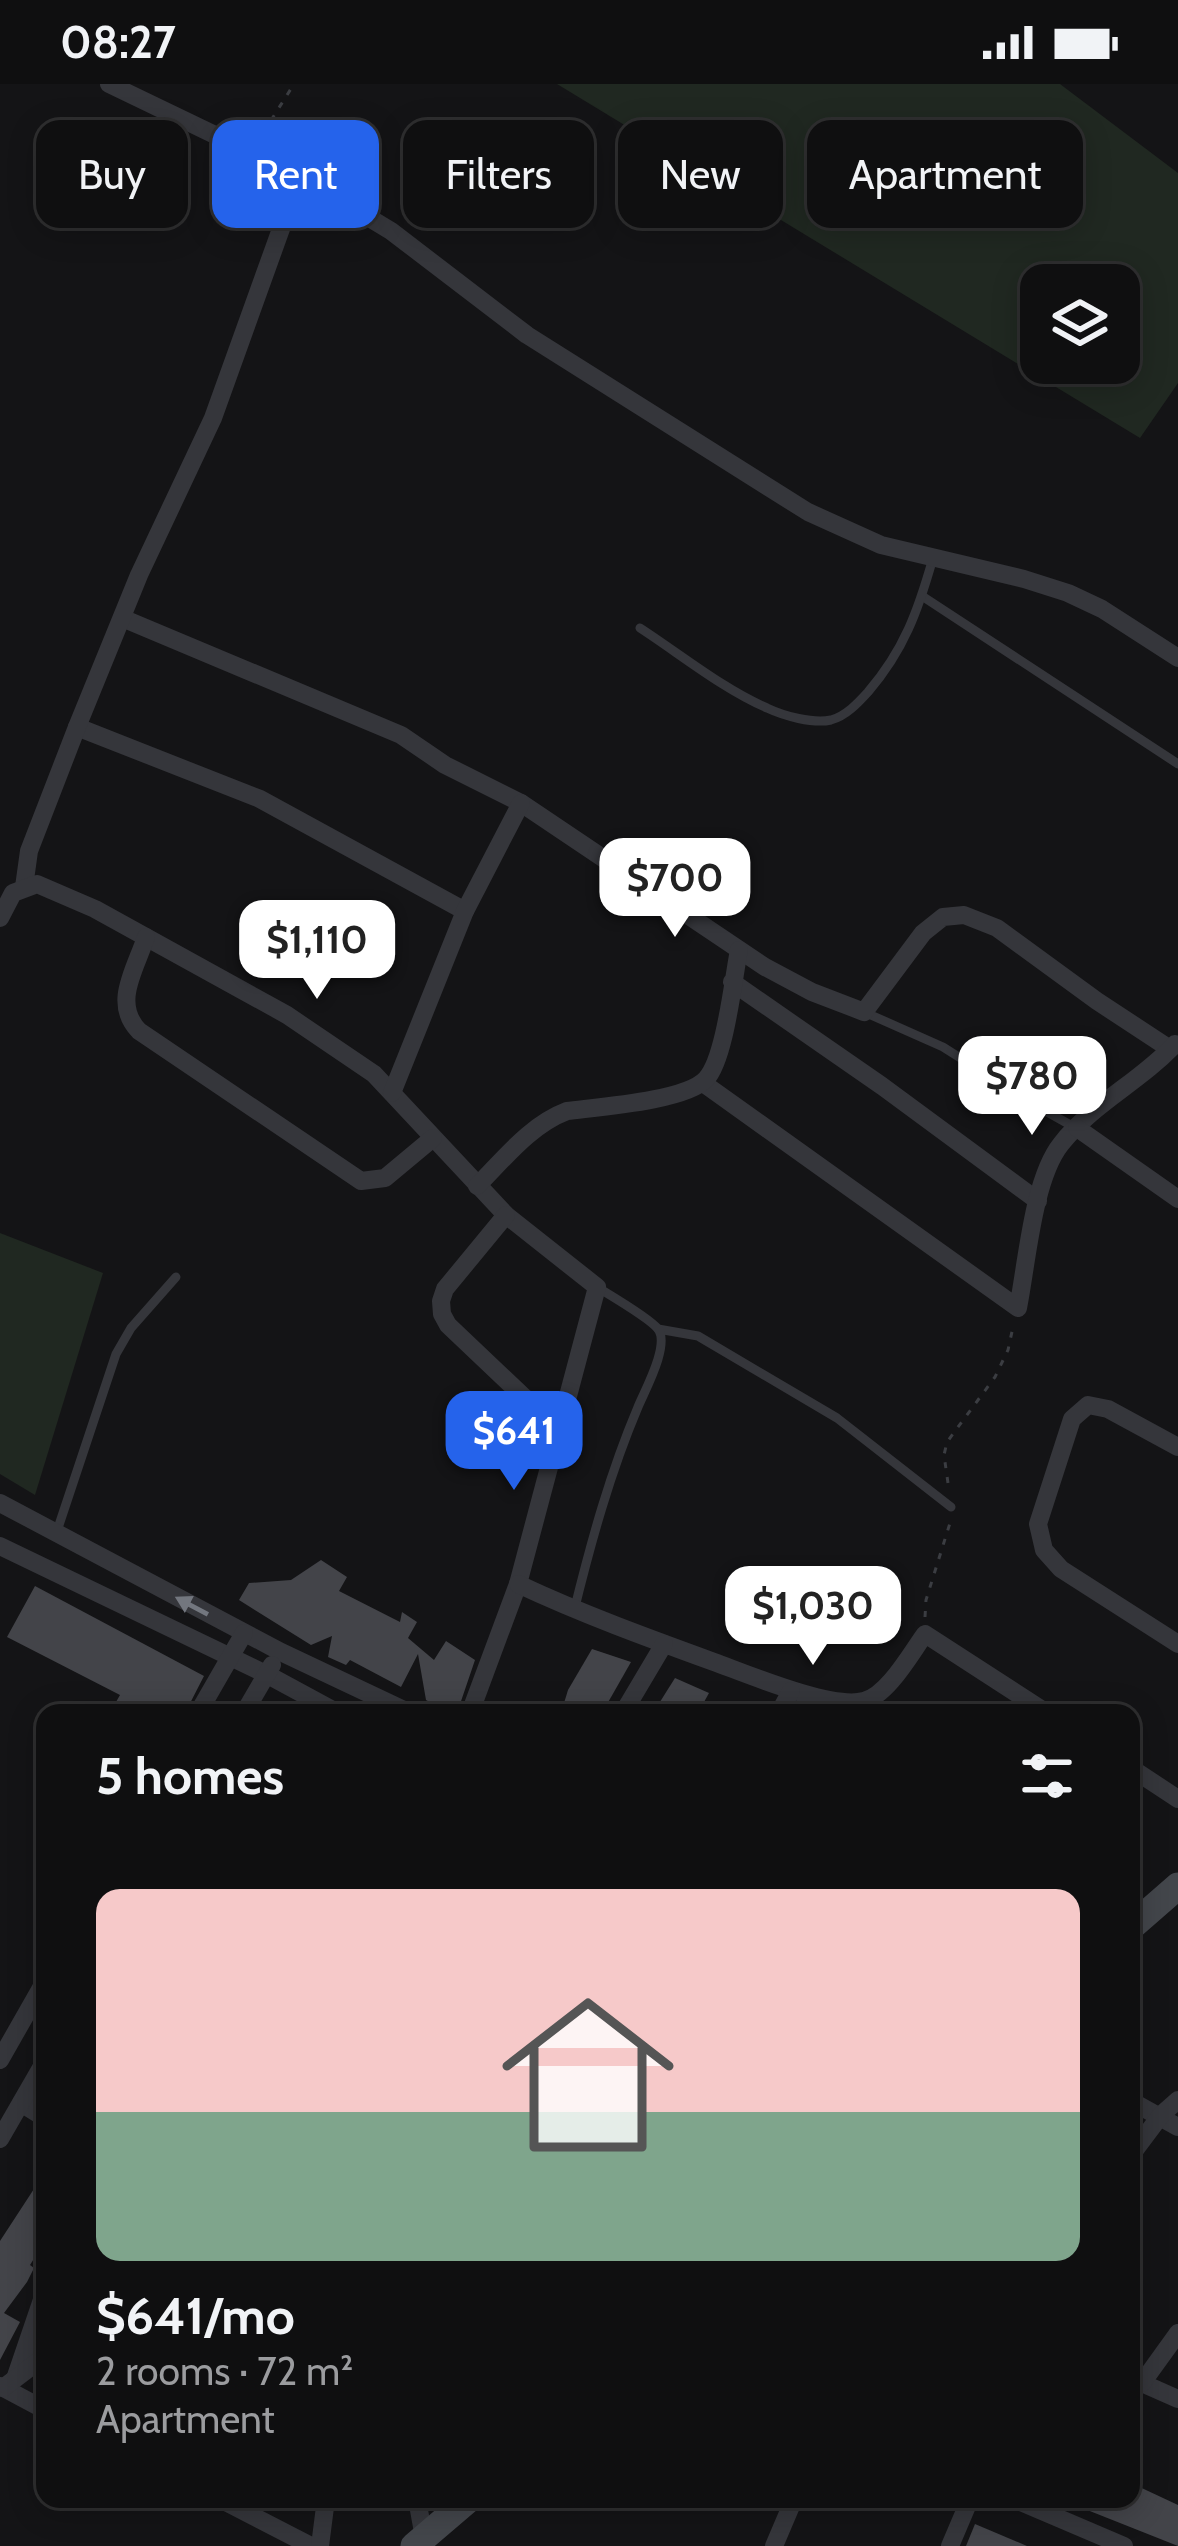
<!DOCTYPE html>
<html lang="en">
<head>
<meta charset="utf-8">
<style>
	body { margin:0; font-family:Cabin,sans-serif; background:#181819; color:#f1f3f6; height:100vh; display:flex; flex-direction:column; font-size:45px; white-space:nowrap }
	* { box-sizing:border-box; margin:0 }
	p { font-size:39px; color:#9b9c9f }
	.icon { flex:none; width:66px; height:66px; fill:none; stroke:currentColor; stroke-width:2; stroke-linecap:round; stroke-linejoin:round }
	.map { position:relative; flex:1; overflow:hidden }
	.side { position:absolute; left:36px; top:1620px; width:1104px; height:804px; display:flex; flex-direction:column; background:#0f0f10; border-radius:24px; box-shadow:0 6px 30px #0003,0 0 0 3px #2f2f30 }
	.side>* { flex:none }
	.guide { position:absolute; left:36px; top:36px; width:1107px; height:108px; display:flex; gap:24px }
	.controls { position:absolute; left:1020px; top:180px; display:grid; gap:24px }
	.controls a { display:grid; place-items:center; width:120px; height:120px; border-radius:24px; background:#0f0f10; box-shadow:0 6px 30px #0003,0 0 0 3px #2f2f30; font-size:60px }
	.price { position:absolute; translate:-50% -102px; padding:0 27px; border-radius:24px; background:#fff; color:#222; font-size:39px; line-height:78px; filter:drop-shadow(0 3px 6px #0008) }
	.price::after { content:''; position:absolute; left:50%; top:72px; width:36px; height:27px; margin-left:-18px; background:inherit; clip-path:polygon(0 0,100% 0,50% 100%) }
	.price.active { background:#2563eb; color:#fff }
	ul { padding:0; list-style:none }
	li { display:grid; align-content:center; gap:24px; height:636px; padding:0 60px }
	li span { display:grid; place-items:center; height:372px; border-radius:24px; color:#555 }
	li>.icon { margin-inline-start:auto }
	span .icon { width:216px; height:216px; fill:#fffc; stroke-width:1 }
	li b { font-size:51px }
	h2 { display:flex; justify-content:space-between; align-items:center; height:144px; padding:0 60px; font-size:51px }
	.chip { padding:0 42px; border-radius:24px; background:#0f0f10; box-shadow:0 6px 30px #0003,0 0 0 3px #2f2f30; font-size:42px; line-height:108px }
	.chip.active { background:#2563eb; color:#fff }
	.status { display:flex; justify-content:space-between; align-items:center; height:84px; padding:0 60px; background:#0f0f10; direction:ltr }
	.status svg { height:33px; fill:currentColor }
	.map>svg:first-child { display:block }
	.green { fill:#202821; fill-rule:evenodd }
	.building { fill:#434449 }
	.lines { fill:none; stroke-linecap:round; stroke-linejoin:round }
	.path { stroke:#3b3d42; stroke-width:3; stroke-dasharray:6 9; stroke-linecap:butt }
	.lane { stroke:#35363b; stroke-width:9 }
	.street { stroke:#35363b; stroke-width:18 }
	.secondary { stroke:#43464b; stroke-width:27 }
	.oneway { fill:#73777f }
</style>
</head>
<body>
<div class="status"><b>08:27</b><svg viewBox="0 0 49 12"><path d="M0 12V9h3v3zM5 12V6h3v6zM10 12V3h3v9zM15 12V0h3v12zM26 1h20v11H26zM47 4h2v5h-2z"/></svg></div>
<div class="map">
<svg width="1178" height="2462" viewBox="0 0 1178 2462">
	<rect width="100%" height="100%" fill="#141416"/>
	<g class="green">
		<path d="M557,0H1060L1178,89V299L1140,354ZM1119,201V279H1041V201Z"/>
		<polygon points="0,1149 103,1189 35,1411 0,1390"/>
	</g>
	<g class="building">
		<polygon points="321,1476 347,1493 339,1507 400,1538 402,1528 417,1538 408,1554 434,1576 446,1557 475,1576 457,1629 450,1629 426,1616 418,1570 401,1603 350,1576 346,1581 328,1573 332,1552 311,1561 239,1516 249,1499 291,1496"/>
		<polygon points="35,1502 204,1592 185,1629 140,1629 116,1618 120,1611 7,1553"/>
		<polygon points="592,1565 631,1578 602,1629 561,1629 568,1606"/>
		<polygon points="675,1594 709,1609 698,1629 653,1629"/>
		<polygon points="45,2088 45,2157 30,2181 34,2184 27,2198 4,2229 20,2238 0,2276 0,2157"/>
		<polygon points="1131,2399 1178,2421 1178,2462 1062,2416 1131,2415"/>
		<polygon points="975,2440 1027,2462 966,2462"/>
	</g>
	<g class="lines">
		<g class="path">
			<polyline points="263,49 294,0"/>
			<polyline points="948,1399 944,1371 947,1358 995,1293 1008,1266 1013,1243"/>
			<polyline points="925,1533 926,1516 950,1439"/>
		</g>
		<g class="lane">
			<polyline points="922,512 1178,680"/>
			<path d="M640,544C680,570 723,605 767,624C784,632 813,640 831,636C846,632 858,619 868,608C904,566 918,527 933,474"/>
			<polyline points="864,928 943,963 1033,1020 1074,1043"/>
			<polyline points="658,1245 698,1252 837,1334 951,1423"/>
			<polyline points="56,1450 116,1270 131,1244 176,1193"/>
			<path d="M574,1527C591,1458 610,1389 638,1323C645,1306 670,1261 658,1245C651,1235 610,1211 597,1203"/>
		</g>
		<g class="street">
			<polyline points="109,0 300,92 391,147 527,251 808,428 881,461 1024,495 1068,509 1102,525 1178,574"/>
			<polyline points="122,534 401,651 445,681 521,719 765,883 812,908 864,928 923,849 943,833 964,831 997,844 1097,917 1170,965"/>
			<polyline points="77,643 260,715 465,827"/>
			<polyline points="24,803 29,767 77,643 139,491 213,334 300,92"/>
			<polyline points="0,834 13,809 37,800 95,825 287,931 374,990 506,1131 597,1203 518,1500 470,1629"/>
			<path d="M146,853C135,886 112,919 139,947L361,1097L385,1094L433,1054"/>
			<polyline points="732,898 882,1002 1038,1117"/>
			<path d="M703,999L1018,1224C1027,1179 1033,1095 1061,1060C1092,1020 1141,997 1175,960"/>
			<polyline points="392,1009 465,827 521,719"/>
			<polyline points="1077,1044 1178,1115"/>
			<path d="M477,1102C504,1075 530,1041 567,1027C598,1023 686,1017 706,995C725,975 733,896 739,866"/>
			<polyline points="506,1131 445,1205 441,1217 442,1230 448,1241 525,1314 560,1341"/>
			<polyline points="1178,1363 1108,1325 1088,1321 1072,1335 1038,1440 1044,1466 1061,1485 1178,1560"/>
			<polyline points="0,1419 281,1568 410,1629"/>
			<polyline points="0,1462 266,1590 338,1629"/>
			<path d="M518,1500C582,1530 648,1554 714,1578C747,1590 832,1626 864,1617C888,1611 911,1569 925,1550L1047,1629"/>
			<polyline points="198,1629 244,1549"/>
			<polyline points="244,1629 272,1581"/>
			<polyline points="623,1629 664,1560"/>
			<polyline points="779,1629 791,1607"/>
			<polyline points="1131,1684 1178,1715"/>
			<polyline points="0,1976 45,1897"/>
			<polyline points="1131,2017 1178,2043"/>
			<polyline points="21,2019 45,2034"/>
			<polyline points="0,2055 45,1977"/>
			<polyline points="1131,2071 1161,2031 1178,2016"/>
			<polyline points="16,2292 45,2207"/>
			<polyline points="1135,2296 1178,2315"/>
			<polyline points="1142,2299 1178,2249"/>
			<polyline points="0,2302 45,2326"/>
			<polyline points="3,2304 45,2272"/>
			<polyline points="220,2415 311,2462"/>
			<polyline points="417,2415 424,2454"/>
			<polyline points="1014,2415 1124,2462"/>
			<polyline points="320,2462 326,2415"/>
			<polyline points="774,2462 794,2415"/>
			<polyline points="950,2462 970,2415"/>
		</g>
		<g class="secondary">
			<polyline points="1131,1843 1178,1802"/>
			<polyline points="414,2462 469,2415"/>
		</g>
	</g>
	<defs><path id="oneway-solid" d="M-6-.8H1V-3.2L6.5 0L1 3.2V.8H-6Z" transform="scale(3)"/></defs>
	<use class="oneway" href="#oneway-solid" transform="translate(192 1522) rotate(-152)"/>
</svg>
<div class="controls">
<a><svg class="icon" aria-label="layers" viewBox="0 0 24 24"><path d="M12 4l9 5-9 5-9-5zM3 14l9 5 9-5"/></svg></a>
</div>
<b class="price" style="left:675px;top:856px">$700</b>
<b class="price" style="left:317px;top:918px">$1,110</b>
<b class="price" style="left:1032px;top:1054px">$780</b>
<b class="price active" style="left:514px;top:1409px">$641</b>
<b class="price" style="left:813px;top:1584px">$1,030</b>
<div class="guide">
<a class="chip">Buy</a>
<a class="chip active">Rent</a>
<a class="chip">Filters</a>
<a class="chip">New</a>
<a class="chip">Apartment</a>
</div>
<section class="side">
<h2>5 homes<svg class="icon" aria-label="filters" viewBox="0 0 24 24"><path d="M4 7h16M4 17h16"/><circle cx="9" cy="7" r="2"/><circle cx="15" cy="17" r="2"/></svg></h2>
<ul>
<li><span style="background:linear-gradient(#f6c9c9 60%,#7fa58c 0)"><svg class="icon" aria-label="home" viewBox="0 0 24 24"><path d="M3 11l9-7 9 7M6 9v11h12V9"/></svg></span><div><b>$641/mo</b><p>2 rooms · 72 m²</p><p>Apartment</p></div></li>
</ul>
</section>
</div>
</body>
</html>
